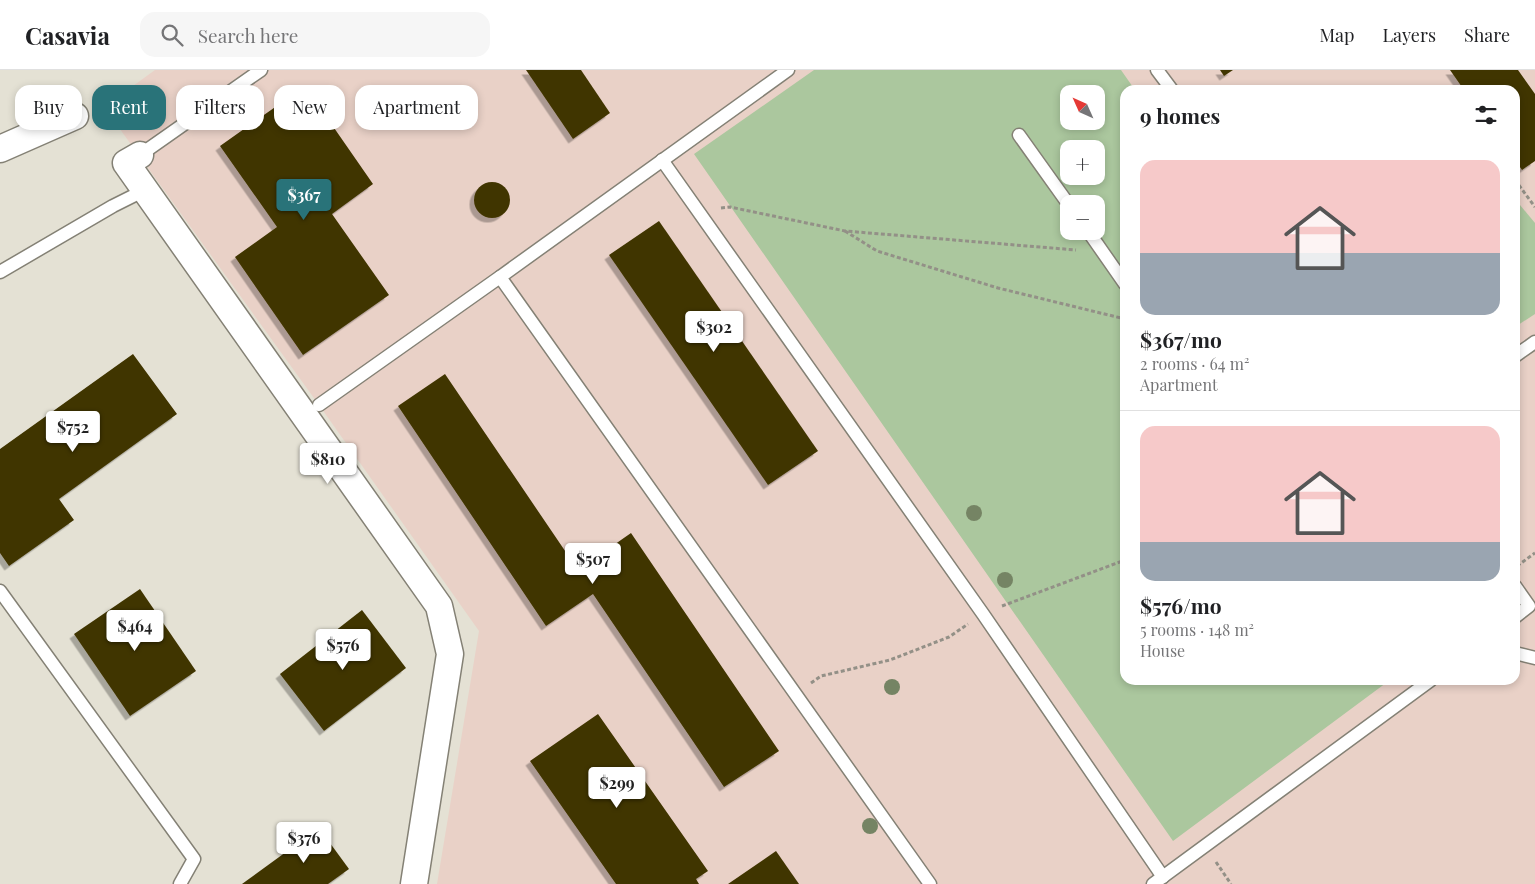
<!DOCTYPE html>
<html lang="en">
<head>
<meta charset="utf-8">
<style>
	body { margin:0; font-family:"Playfair Display",serif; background:#f6f6f6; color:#202124; height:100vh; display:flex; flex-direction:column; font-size:19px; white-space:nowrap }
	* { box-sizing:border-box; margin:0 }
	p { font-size:16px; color:#757577 }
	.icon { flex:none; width:28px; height:28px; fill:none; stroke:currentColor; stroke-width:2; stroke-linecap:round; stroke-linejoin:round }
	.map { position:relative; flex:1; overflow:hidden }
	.panel { position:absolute; left:1120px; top:15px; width:400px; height:600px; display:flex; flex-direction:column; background:#fff; border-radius:15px; box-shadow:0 2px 8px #0003 }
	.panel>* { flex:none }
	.hud { position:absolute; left:15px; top:15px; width:475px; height:45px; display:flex; gap:10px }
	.needle { width:32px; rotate:315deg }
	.buttons { position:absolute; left:1060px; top:15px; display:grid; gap:10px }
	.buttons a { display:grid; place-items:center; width:45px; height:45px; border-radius:10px; background:#fff; box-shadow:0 2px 8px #0003; font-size:25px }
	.price { position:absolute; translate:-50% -42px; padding:0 11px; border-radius:5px; background:#fff; color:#222; font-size:16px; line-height:32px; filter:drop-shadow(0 1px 2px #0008) }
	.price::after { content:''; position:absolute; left:50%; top:30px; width:15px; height:11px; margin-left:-8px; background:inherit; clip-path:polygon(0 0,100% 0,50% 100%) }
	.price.selected { background:#297379; color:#fff }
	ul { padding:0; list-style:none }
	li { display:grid; align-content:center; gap:10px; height:265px; padding:0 20px }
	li+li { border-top:1px solid #e0e0e0 }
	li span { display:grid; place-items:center; height:155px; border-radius:15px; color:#555 }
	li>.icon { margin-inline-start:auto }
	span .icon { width:90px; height:90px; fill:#fffc; stroke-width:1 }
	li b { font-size:21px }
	h2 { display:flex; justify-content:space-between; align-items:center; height:60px; padding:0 20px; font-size:21px }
	.pill { padding:0 18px; border-radius:15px; background:#fff; box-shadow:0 2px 8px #0003; font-size:18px; line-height:45px }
	.pill.selected { background:#297379; color:#fff }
	header { display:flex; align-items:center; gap:30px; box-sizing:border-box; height:70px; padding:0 25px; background:#fff; border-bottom:1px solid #e0e0e0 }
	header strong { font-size:24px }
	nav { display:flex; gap:28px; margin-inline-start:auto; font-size:18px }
	.search { width:350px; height:45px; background:#f6f6f6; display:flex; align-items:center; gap:12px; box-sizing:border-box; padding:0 18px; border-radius:15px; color:#757577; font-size:19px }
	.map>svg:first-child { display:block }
	.education { fill:#e9d1c7; fill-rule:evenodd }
	.green { fill:#abc79e; fill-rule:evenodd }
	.building { fill:#413500; filter:url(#shadow) }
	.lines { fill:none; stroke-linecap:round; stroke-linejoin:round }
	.service-casing { stroke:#848175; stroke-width:15 }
	.minor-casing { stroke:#848175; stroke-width:29 }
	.path { stroke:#939087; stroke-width:3; stroke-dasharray:4 2.5; stroke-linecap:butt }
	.service { stroke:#fff; stroke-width:12 }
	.minor { stroke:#fff; stroke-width:26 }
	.tree { fill:#758464 }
</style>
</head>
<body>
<header>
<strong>Casavia</strong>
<div class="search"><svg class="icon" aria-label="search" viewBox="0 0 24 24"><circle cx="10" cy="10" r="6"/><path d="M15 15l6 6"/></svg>Search here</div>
<nav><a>Map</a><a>Layers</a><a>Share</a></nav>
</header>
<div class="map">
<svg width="1535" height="814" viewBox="0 0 1535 814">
	<defs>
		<filter id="shadow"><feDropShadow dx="-4.5" dy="4.5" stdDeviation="0" flood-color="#0004"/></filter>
	</defs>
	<rect width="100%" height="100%" fill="#e4e1d4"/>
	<path class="education" d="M155,0H1535V814H437L479,561L319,335L104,37ZM1125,20H1515V610H1125ZM1069,24H1096V51H1069ZM1069,79H1096V106H1069ZM1069,134H1096V161H1069Z"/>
	<g class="green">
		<path d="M814,0H1121L1135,20H1125V610H1390L1173,771L694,84ZM1069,24H1096V51H1069ZM1069,79H1096V106H1069ZM1069,134H1096V161H1069Z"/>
		<polygon points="1515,129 1535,153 1535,244 1515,257"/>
	</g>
	<g class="building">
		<polygon points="526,0 581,0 610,43 573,69"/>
		<polygon points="1220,0 1233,0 1224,6"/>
		<polygon points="1450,0 1518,0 1535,24 1535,91 1522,100 1515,90 1515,20 1464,20"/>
		<polygon points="305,16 373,114 332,144 389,225 303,285 235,187 277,157 220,76"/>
		<circle cx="492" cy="130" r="18"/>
		<polygon points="659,151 818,381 768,415 609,185"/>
		<polygon points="133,284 177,344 59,429 74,450 9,496 0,483 0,379"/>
		<polygon points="445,304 578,500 631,463 779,681 724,717 593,524 546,556 398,336"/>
		<polygon points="140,519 196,601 130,646 74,564"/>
		<polygon points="362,540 406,598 324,661 280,604"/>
		<polygon points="598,644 708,801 696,809 699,814 616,814 530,691"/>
		<polygon points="319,758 349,799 328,814 242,814"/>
		<polygon points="776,781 799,814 728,814"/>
	</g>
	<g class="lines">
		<g class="service-casing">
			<g id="service">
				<polyline points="788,0 500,207 930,814"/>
				<polyline points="1157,0 1172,20"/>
				<polyline points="1019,65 1069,135"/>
				<polyline points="140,85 261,0"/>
				<polyline points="662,90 983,544 1163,807"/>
				<polyline points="1088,161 1125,214"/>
				<polyline points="0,202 113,136 145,120"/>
				<polyline points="1515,286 1535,272"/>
				<polyline points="319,335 500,207"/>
				<polyline points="1515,516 1529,536 1515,547"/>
				<polyline points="0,521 194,789 180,814"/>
				<polyline points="1515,583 1535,588"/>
				<polyline points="1153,814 1431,610"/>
			</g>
		</g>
		<g class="minor-casing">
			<g id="minor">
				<polyline points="0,79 75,46"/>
				<polyline points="140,85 126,93 439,536 450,584 414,814"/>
			</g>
		</g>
		<g class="path">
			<polyline points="1515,110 1535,137"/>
			<polyline points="1515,120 1521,118"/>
			<polyline points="721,138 730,137 845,161 1076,180"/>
			<polyline points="845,161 877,181 998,218 1125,249"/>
			<polyline points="1517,496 1535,483"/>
			<polyline points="1002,536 1125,490"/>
			<polyline points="811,613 821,606 890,590 949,567 968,554"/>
			<polyline points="1216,792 1231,814"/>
		</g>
		<use href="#service" class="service"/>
		<use href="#minor" class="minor"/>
	</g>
	<g class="tree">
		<circle cx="974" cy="443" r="8"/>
		<circle cx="1005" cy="510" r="8"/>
		<circle cx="892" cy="617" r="8"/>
		<circle cx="870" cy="756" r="8"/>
	</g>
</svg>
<div class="buttons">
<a><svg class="needle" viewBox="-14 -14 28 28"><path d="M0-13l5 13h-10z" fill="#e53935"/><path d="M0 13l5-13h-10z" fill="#757577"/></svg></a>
<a>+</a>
<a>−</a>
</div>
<b class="price selected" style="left:304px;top:151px">$367</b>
<b class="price" style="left:714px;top:283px">$302</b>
<b class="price" style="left:73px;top:383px">$752</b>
<b class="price" style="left:328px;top:415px">$810</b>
<b class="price" style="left:593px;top:515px">$507</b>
<b class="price" style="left:135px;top:582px">$464</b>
<b class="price" style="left:343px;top:601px">$576</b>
<b class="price" style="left:617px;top:739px">$299</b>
<b class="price" style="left:304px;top:794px">$376</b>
<div class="hud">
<a class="pill">Buy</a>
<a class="pill selected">Rent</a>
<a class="pill">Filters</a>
<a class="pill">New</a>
<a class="pill">Apartment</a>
</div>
<section class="panel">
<h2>9 homes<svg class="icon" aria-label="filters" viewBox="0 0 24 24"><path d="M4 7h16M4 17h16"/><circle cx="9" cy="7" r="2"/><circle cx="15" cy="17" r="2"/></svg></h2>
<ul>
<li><span style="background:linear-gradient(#f6c9c9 60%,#9aa5b1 0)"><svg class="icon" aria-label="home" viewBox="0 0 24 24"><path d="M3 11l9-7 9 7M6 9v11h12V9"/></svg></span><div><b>$367/mo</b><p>2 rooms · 64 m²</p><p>Apartment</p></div></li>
<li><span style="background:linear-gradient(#f6c9c9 75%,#9aa5b1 0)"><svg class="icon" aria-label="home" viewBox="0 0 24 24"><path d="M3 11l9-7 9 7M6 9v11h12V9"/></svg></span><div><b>$576/mo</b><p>5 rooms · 148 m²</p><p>House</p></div></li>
</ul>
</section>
</div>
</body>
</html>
